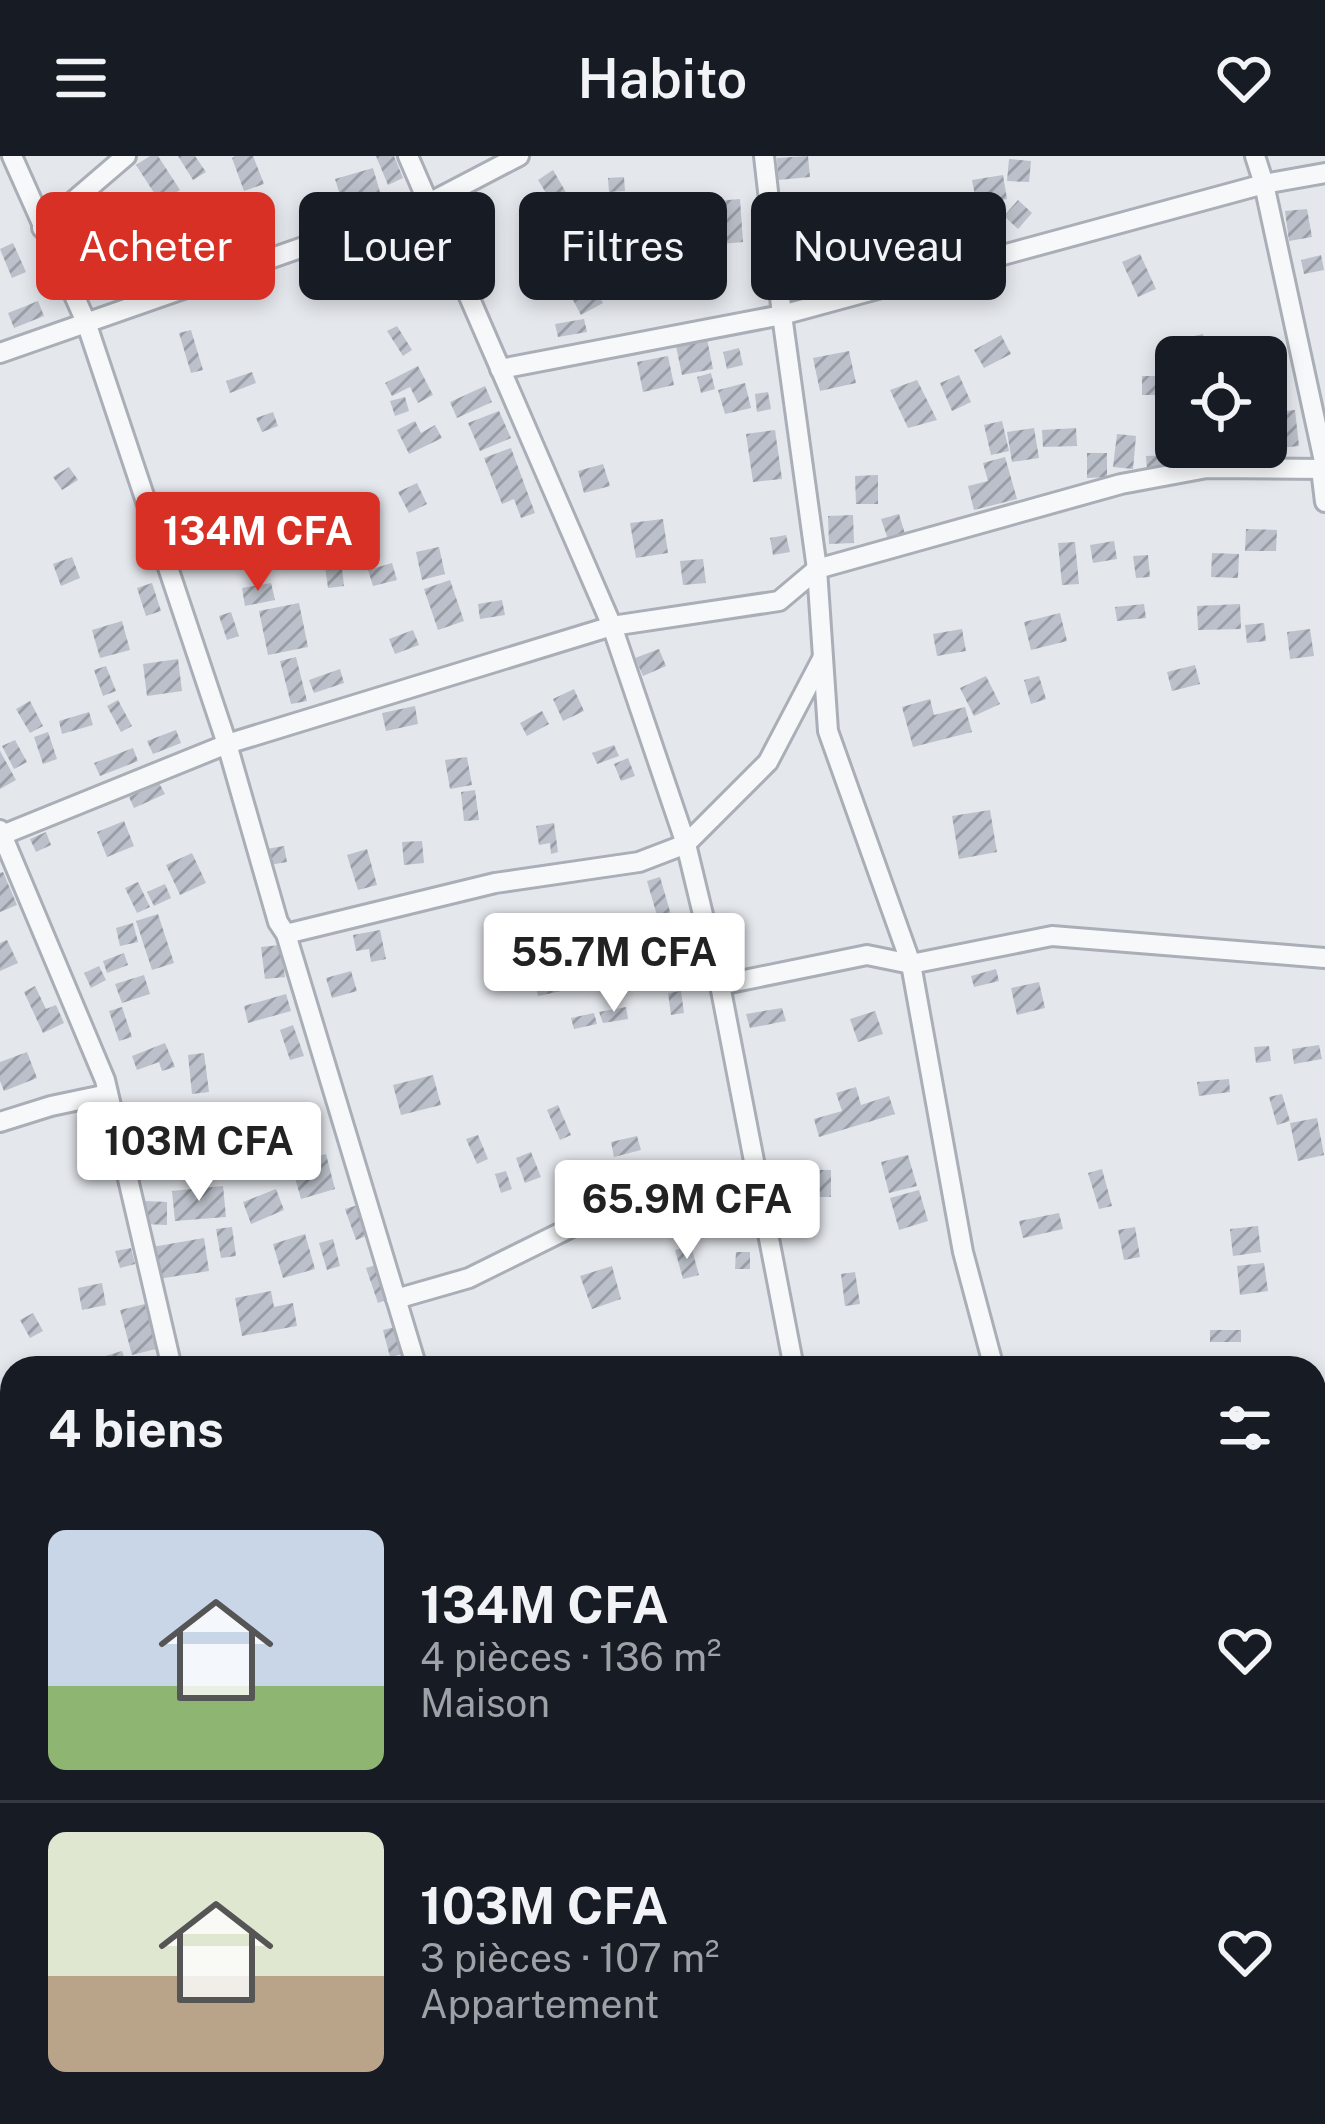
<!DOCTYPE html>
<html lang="fr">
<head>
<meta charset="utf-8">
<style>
	body { margin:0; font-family:"Public Sans",sans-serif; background:#20242c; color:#f1f3f6; height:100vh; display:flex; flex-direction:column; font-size:45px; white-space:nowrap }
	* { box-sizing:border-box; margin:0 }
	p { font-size:39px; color:#9ea1a6 }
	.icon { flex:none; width:66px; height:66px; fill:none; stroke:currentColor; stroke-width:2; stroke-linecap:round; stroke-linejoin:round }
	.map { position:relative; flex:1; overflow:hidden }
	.sheet { position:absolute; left:0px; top:1200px; width:1326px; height:768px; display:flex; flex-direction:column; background:#171b24; border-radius:36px 36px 0 0; box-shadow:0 6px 18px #0003 }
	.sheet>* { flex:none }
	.banner { position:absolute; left:36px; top:36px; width:1254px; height:108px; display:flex; gap:24px }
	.controls { position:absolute; left:1155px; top:180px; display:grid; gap:24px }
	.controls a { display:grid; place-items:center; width:132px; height:132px; border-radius:18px; background:#171b24; box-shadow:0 6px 18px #0003; font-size:60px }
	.price { position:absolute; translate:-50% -102px; padding:0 27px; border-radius:12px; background:#fff; color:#222; font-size:39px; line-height:78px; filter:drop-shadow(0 3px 6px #0008) }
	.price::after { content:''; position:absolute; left:50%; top:72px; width:36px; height:27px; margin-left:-18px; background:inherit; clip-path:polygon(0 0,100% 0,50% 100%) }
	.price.selected { background:#d93025; color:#fff }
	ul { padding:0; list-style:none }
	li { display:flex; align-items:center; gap:36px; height:300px; padding:0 48px }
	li+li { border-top:3px solid #363941 }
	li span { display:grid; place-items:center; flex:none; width:336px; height:240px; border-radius:18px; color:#555 }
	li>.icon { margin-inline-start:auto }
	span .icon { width:144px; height:144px; fill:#fffc; stroke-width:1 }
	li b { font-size:51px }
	h2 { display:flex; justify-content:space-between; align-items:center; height:144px; padding:0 48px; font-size:51px }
	.tag { padding:0 42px; border-radius:18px; background:#171b24; box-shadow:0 6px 18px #0003; font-size:42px; line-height:108px }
	.tag.selected { background:#d93025; color:#fff }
	header { display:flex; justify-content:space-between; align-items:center; height:156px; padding:0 48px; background:#171b24; font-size:54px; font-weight:600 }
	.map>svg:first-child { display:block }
	.built { fill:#d2d6de }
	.building { fill:url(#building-hatch) }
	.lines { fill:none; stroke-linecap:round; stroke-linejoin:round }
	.street-casing { stroke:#a9aeb7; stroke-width:24 }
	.street { stroke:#f7f8fa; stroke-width:18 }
</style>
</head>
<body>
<header><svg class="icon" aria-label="menu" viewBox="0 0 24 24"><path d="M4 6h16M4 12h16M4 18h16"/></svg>Habito<svg class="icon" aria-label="heart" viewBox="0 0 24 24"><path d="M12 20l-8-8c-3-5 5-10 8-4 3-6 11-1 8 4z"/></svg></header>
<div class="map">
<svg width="1325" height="1968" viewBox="0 0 1325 1968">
	<defs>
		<pattern id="building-hatch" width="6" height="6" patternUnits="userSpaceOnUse" patternTransform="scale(3)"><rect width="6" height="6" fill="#bbc0ca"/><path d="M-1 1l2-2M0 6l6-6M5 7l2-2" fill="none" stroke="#989da6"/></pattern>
	</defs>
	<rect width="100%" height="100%" fill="#e4e7ec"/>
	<polygon class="built" points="1325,1897 1325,1968 1207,1968 1205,1956 1314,1956 1314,1900"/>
	<g class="building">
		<polygon points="150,0 158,0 180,34 160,46 136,9"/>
		<polygon points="178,0 195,0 206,16 193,24"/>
		<polygon points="236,0 253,0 264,28 244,35 232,2"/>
		<polygon points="376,0 394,0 403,22 388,29"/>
		<polygon points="808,0 810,21 778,24 777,2"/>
		<polygon points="1009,3 1031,5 1029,26 1007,25"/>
		<polygon points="373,12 382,43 345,55 335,23"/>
		<polygon points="553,14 571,45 556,53 538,24"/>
		<polygon points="1003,19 1007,43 977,49 972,24"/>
		<polygon points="624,21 625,35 609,36 608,22"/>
		<polygon points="103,38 111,60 87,68 80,47"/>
		<polygon points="829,39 831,65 808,66 809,82 786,84 783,42"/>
		<polygon points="740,43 743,86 697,90 694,47"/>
		<polygon points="1018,44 1032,57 1018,73 1004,60"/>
		<polygon points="167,51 173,77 150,82 144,57"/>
		<polygon points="1307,53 1312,81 1289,85 1285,55"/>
		<polygon points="331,59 339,75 311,88 303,72"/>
		<polygon points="982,66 988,84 966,91 960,73"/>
		<polygon points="846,67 853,118 792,127 787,88 815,84 813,71"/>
		<polygon points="13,87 26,116 12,122 0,93"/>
		<polygon points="593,88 609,105 593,120 577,102"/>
		<polygon points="547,89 566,122 546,134 526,102"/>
		<polygon points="416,90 431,127 416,133 400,96"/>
		<polygon points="1140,98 1156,133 1138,141 1122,106"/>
		<polygon points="1321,99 1324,114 1304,118 1301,104"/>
		<polygon points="118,108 126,132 94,143 86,119"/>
		<polygon points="587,119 603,147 581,159 566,131"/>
		<polygon points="38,145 44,160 14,172 8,157"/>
		<polygon points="584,163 587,176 558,181 555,168"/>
		<polygon points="397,170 412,194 403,200 387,175"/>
		<polygon points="191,174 203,214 191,217 179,177"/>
		<polygon points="1203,178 1207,201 1175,201 1171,185"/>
		<polygon points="1001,179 1011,198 984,212 974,194"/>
		<polygon points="707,183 713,213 682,219 676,190"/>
		<polygon points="739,192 743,209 727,213 723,196"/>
		<polygon points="849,195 856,227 820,235 813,202"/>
		<polygon points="668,200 674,229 643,236 637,206"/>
		<polygon points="1286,208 1287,231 1266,232 1266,209"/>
		<polygon points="418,210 433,239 418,247 410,231 392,240 385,227"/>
		<polygon points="252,216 256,227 230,237 226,225"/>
		<polygon points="711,217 715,233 701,237 697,221"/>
		<polygon points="959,219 971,246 952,255 940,227"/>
		<rect x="1142" y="220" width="24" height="19"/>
		<polygon points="917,224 937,264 908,272 890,234"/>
		<polygon points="745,227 751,252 725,258 718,234"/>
		<polygon points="485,230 492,246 457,262 450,246"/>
		<polygon points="768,236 771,253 757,256 755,238"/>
		<polygon points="405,241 409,255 395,260 390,245"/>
		<polygon points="1295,254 1299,290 1269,293 1266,257"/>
		<polygon points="499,255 511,282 480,295 468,267"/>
		<polygon points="273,256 278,270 262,276 256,262"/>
		<polygon points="415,265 421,277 435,269 442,282 409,298 397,274"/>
		<polygon points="1002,265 1009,295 991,299 984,269"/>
		<polygon points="1034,272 1039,302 1012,306 1007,276"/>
		<polygon points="1076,272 1077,290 1043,291 1042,274"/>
		<polygon points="775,274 782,323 753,326 746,278"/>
		<polygon points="1117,278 1136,280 1133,313 1113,311"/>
		<polygon points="1210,291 1250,291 1250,302 1210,304"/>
		<polygon points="511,292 535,357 521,362 514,343 502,348 484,302"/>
		<polygon points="1087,297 1107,297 1107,321 1087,322"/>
		<polygon points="1173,299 1174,311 1147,313 1146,300"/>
		<polygon points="1005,301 1017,343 974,354 968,330 988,325 983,307"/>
		<polygon points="603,308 610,330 584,337 578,315"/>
		<polygon points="69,311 78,324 62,334 53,321"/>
		<polygon points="878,319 878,348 856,348 855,320"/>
		<polygon points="417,327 427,348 409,357 398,336"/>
		<polygon points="268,343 278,374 265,378 255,347"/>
		<polygon points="899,358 905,378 888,383 881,363"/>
		<polygon points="853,359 854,387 829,388 828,360"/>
		<polygon points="663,363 668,397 636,402 630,367"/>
		<polygon points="1246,373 1277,374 1276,395 1245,395"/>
		<polygon points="241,376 244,389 222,394 219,381"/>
		<polygon points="786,379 790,396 773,399 770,382"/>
		<polygon points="1114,385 1117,403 1093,407 1090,389"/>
		<polygon points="1075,386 1079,428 1062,429 1058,387"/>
		<polygon points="439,391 445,418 422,424 416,396"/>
		<polygon points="340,394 344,430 328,432 323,396"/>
		<polygon points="1212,397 1239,398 1238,422 1211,421"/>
		<polygon points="1148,399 1150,421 1136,422 1133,400"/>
		<polygon points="72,401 80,422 61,430 53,408"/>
		<polygon points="703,403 706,427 683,429 680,405"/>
		<polygon points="392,407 397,424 373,430 368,414"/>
		<polygon points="450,424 464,465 438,474 424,433"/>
		<polygon points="152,427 161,455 146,460 137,432"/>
		<polygon points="271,427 275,444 245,450 242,432"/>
		<polygon points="502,444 505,459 480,463 478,448"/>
		<polygon points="299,447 308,491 268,499 259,455"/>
		<polygon points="1144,448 1146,462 1117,465 1115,451"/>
		<polygon points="1240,448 1241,473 1198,474 1197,450"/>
		<polygon points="231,456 239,480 227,484 219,460"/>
		<polygon points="1060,457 1067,485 1031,494 1024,466"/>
		<polygon points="122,465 130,494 100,502 92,474"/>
		<polygon points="1264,467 1266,485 1247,487 1245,469"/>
		<polygon points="962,473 966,495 937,500 933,478"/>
		<polygon points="1310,473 1314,500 1290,503 1287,476"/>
		<polygon points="413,474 419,489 395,498 389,483"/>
		<polygon points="659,493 666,510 643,520 635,502"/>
		<polygon points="296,501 307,545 291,548 280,505"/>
		<polygon points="178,503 182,535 147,540 143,508"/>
		<polygon points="1195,509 1200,528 1172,535 1167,516"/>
		<polygon points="106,510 116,535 103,540 94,514"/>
		<polygon points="340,513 344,527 314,537 309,524"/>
		<polygon points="986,520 1000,548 974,560 960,532"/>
		<polygon points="1039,520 1046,543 1031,548 1024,524"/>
		<polygon points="574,533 584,555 563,565 553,543"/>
		<polygon points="930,543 934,559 965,551 972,576 913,591 902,551"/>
		<polygon points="118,544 132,570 121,576 107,550"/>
		<polygon points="30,545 43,570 30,577 16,553"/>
		<polygon points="415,550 418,568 386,575 382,557"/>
		<polygon points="542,555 549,568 527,580 520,567"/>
		<polygon points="89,556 93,569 62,578 59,565"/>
		<polygon points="176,574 181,587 153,598 147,585"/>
		<polygon points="48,576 57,603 43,608 34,581"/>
		<polygon points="15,584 27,606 14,613 2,590"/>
		<polygon points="614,589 619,600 597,608 592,597"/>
		<polygon points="133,592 138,605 100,620 94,607"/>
		<polygon points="0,595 16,624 0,633"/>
		<polygon points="467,601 472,629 450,633 445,604"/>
		<polygon points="628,602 635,620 621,625 614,608"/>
		<polygon points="159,627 165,638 134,652 129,641"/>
		<polygon points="475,634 479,664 464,665 461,636"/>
		<polygon points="990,654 997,696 959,703 952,660"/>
		<polygon points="124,665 134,690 107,701 97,676"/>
		<polygon points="554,667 558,696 551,698 550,687 539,689 536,670"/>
		<polygon points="46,676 51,689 36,696 30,683"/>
		<polygon points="422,685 424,707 404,709 402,686"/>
		<polygon points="284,690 287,706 269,709 266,693"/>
		<polygon points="367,693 377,729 358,734 347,699"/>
		<polygon points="192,697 206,727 180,739 166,709"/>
		<polygon points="3,716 17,749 0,756 0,717"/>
		<polygon points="660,721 678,783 665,787 647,725"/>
		<polygon points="138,726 150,751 137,757 125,732"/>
		<polygon points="165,728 171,742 154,750 147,736"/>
		<polygon points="158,758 174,807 152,814 136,765"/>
		<polygon points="133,767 138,786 120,790 116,772"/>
		<polygon points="380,774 386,803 371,806 369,793 356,795 353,779"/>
		<polygon points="7,784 18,807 0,815 0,787"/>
		<polygon points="280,789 285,821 265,823 261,791"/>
		<polygon points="124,797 128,809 107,817 103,805"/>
		<polygon points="99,810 106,824 91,832 84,817"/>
		<polygon points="560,811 566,834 538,840 533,817"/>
		<polygon points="996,813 999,825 974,831 971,820"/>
		<polygon points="351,815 357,835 332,842 326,822"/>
		<polygon points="144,819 150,838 122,847 115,828"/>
		<polygon points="1039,826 1045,852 1017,859 1011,832"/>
		<polygon points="35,830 46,853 56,849 64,867 43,877 24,836"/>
		<polygon points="681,835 684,857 671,859 668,837"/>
		<polygon points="286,838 291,855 248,867 244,850"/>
		<polygon points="122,851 132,881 119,885 109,855"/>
		<polygon points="626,851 628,863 603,867 599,856"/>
		<polygon points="782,852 786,865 750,872 746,858"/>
		<polygon points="875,855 883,878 858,886 850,863"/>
		<polygon points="594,857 597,868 574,873 571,862"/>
		<polygon points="293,869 304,900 290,904 280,874"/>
		<polygon points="165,887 175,911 162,915 159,906 137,914 132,900"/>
		<polygon points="1319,889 1322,903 1294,908 1292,893"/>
		<polygon points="1269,890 1271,905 1256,907 1254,891"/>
		<polygon points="27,896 37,922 4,935 0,925 0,906"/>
		<polygon points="204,897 209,936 192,938 188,899"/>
		<polygon points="433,919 441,949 401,959 393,929"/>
		<polygon points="1229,923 1230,936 1199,940 1197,926"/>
		<polygon points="856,931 861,949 889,940 895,958 819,981 814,963 842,955 836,937"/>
		<polygon points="1282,938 1290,965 1277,969 1269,941"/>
		<polygon points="558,949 571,979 560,984 547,954"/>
		<polygon points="1317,962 1324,999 1298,1005 1290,967"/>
		<polygon points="149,963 168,963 170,1013 135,1014 134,984 149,984"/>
		<polygon points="95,969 101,996 86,1000 80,972"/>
		<polygon points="478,979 488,1003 477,1008 466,983"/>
		<polygon points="637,980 641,994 614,1001 611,986"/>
		<polygon points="286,982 293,999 274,1007 267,990"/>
		<polygon points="216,984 218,1003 204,1004 202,986"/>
		<polygon points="531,996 541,1021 525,1027 516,1002"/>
		<polygon points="326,998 335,1033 301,1043 291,1008"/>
		<polygon points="908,999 917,1030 889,1037 881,1006"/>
		<polygon points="1102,1013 1112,1050 1099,1053 1088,1017"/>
		<rect x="816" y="1014" width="15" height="27"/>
		<polygon points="506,1015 512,1033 501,1037 495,1018"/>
		<polygon points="223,1030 226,1061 175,1065 172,1035"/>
		<polygon points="276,1033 284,1054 251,1068 243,1046"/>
		<polygon points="919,1034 928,1065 899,1074 890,1042"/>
		<polygon points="144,1045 167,1046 167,1069 144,1068"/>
		<polygon points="358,1049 369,1079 356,1084 345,1053"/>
		<polygon points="741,1054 748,1072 735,1077 728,1058"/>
		<polygon points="1059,1057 1063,1073 1023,1082 1019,1065"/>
		<polygon points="1258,1070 1261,1096 1233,1100 1230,1073"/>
		<polygon points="232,1071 236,1100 221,1102 216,1073"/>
		<polygon points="1135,1071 1140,1101 1124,1104 1118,1074"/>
		<polygon points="305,1078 315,1113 283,1122 273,1088"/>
		<polygon points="204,1082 209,1115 158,1123 152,1091"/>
		<polygon points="333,1083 340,1110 327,1114 319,1087"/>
		<polygon points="691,1090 699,1119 683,1123 675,1094"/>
		<polygon points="131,1092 135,1108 120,1112 115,1095"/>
		<polygon points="736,1096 750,1096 750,1113 735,1113"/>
		<polygon points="1264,1107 1268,1135 1240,1139 1237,1110"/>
		<polygon points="379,1108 391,1142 378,1147 366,1112"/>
		<polygon points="612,1110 621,1143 592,1153 580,1120"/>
		<polygon points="855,1116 860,1148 845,1150 841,1118"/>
		<polygon points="102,1127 106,1149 82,1154 78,1132"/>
		<polygon points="271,1135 274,1151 293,1147 297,1170 242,1180 235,1142"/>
		<polygon points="145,1148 156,1193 132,1199 120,1154"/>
		<polygon points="33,1157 43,1175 30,1182 20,1164"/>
		<polygon points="395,1171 402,1198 390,1201 383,1174"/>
		<rect x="1210" y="1174" width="31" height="12"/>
		<polygon points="122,1195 128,1212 98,1212 95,1203"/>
		<rect x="1314" y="1471" width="11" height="34"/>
		<polygon points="1316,1512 1325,1512 1325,1542 1314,1542"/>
		<polygon points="1319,1594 1325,1594 1325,1635 1314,1635 1314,1607 1320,1607"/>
		<polygon points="12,1836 12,1872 0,1874 0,1838"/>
		<polygon points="1325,1909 1325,1948 1314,1950 1314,1912"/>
	</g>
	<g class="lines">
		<g class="street-casing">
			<g id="street">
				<polyline points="12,0 86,166 227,588 278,766 286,778 417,1212"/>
				<polyline points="408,0 612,470 686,688 720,829 794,1212"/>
				<polyline points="764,0 782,159 817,413 828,575 911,808 963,1096 994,1212"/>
				<polyline points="1255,0 1264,28 1325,310"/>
				<polyline points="42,72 126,0"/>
				<polyline points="0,197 429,47 519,0"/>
				<polyline points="500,213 782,159 1264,28 1325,17"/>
				<polyline points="1325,312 1321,313 1325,346"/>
				<polyline points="0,674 105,924 172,1212"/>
				<polyline points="0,680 227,588 612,470 779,445 817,413 1121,328 1207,312 1325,313"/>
				<polyline points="286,778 495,727 639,706 686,688 768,606 822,503"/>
				<polyline points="720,829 867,799 911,808 1052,780 1325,802"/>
				<polyline points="0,966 51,950 108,938"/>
				<polyline points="396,1143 469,1122 578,1068 621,1067 691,1053 759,1021"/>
				<polyline points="0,1316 12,1312"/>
				<polyline points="1314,1444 1325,1444"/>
				<polyline points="0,1522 12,1515"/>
				<polyline points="0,1586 12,1618"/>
				<polyline points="1314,1872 1325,1869"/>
				<polyline points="643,1956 646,1968"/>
				<polyline points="879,1968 932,1956"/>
			</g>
		</g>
		<use href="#street" class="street"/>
	</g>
</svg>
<div class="controls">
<a><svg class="icon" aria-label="locate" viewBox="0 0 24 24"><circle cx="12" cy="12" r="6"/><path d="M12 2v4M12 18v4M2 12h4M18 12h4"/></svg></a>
</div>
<b class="price selected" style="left:258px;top:438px">134M CFA</b>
<b class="price" style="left:614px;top:859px">55.7M CFA</b>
<b class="price" style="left:199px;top:1048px">103M CFA</b>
<b class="price" style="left:687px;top:1106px">65.9M CFA</b>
<div class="banner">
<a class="tag selected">Acheter</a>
<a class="tag">Louer</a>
<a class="tag">Filtres</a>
<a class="tag">Nouveau</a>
</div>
<section class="sheet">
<h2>4 biens<svg class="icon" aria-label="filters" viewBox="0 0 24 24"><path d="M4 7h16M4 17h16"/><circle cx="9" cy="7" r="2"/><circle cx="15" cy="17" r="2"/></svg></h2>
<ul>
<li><span style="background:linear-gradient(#c9d6e8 65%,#8fb573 0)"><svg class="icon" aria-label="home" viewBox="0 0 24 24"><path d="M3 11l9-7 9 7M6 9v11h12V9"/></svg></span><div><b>134M CFA</b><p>4 pièces · 136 m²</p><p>Maison</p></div><svg class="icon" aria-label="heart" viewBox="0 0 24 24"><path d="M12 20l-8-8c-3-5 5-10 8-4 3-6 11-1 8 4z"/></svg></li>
<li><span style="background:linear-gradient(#dfe7d0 60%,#b9a48a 0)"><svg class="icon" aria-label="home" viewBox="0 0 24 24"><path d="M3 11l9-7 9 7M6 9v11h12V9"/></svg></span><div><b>103M CFA</b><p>3 pièces · 107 m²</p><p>Appartement</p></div><svg class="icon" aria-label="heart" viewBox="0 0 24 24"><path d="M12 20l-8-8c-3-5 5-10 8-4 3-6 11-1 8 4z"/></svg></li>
</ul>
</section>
</div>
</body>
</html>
